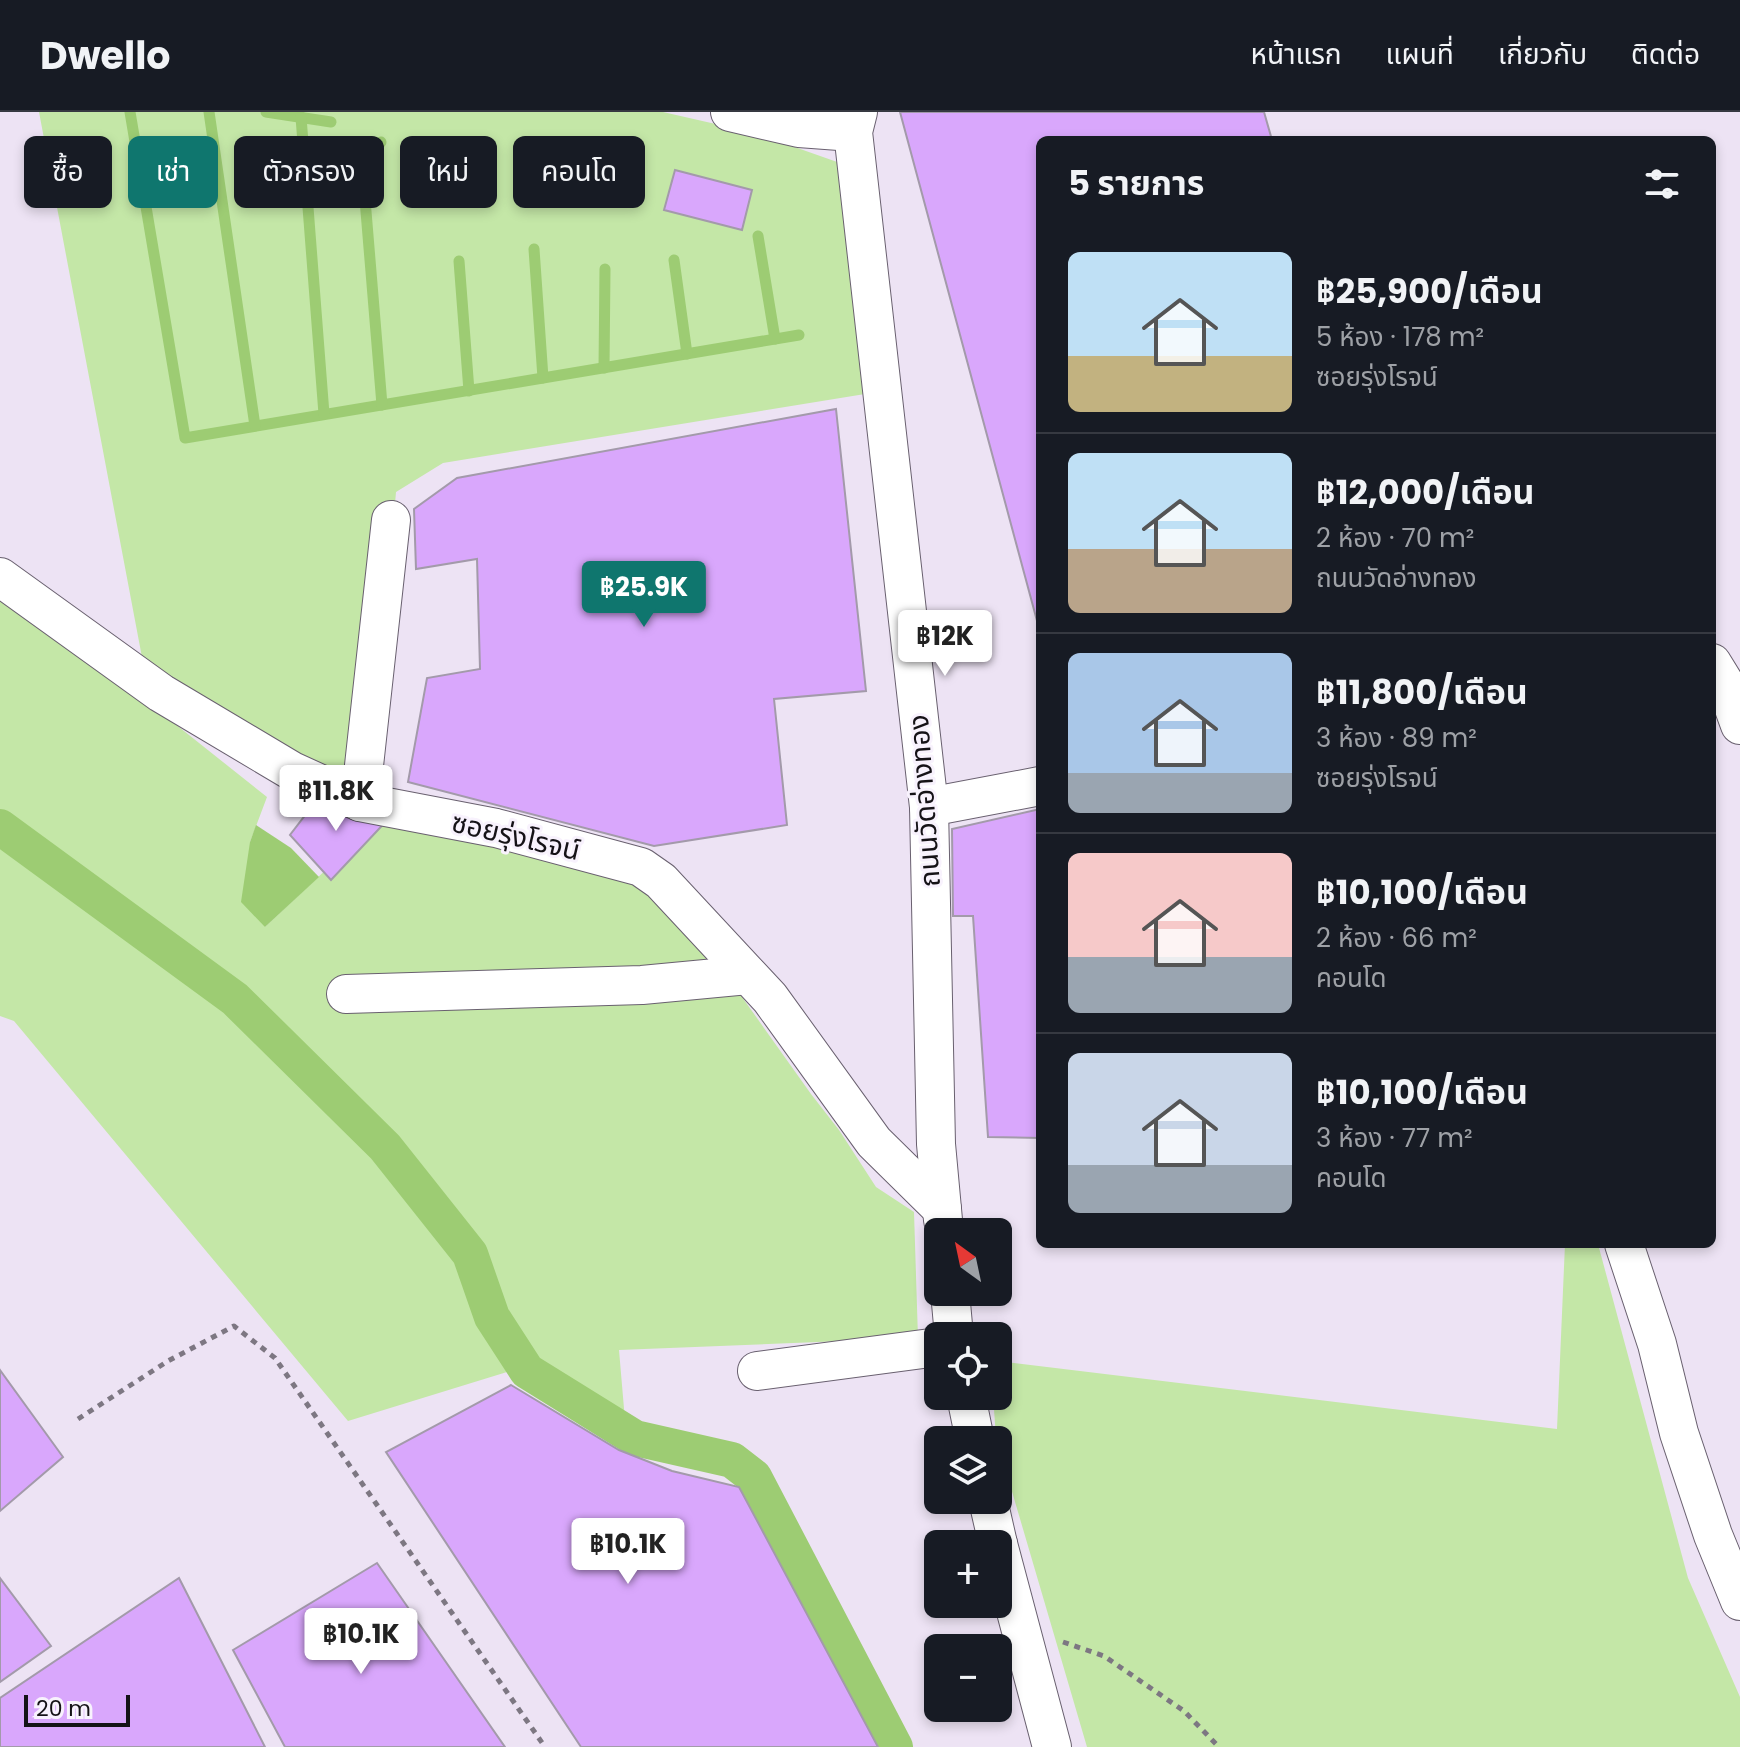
<!DOCTYPE html>
<html lang="th">
<head>
<meta charset="utf-8">
<style>
	body { margin:0; font-family:Poppins,"Noto Sans Thai",sans-serif; background:#20242c; color:#f1f3f6; height:100vh; display:flex; flex-direction:column; font-size:30px; white-space:nowrap }
	* { box-sizing:border-box; margin:0 }
	p { font-size:26px; color:#9ea1a6 }
	.icon { flex:none; width:44px; height:44px; fill:none; stroke:currentColor; stroke-width:2; stroke-linecap:round; stroke-linejoin:round }
	.map { position:relative; flex:1; overflow:hidden }
	.drawer { position:absolute; left:1036px; top:24px; width:680px; height:1112px; display:flex; flex-direction:column; background:#171b24; border-radius:12px; box-shadow:0 4px 12px #0003 }
	.drawer>* { flex:none }
	.hud { position:absolute; left:24px; top:24px; width:760px; height:72px; display:flex; gap:16px }
	.needle { width:52px; rotate:327deg }
	.buttons { position:absolute; left:924px; top:1106px; display:grid; gap:16px }
	.buttons a { display:grid; place-items:center; width:88px; height:88px; border-radius:12px; background:#171b24; box-shadow:0 4px 12px #0003; font-size:40px }
	.scale { position:absolute; left:24px; bottom:20px; width:106px; box-sizing:border-box; padding-left:8px; border:4px solid #151217; border-top:0; font-size:22px; line-height:28px; white-space:nowrap; color:#151217; -webkit-text-stroke:6px #f8f2fd; paint-order:stroke }
	.price { position:absolute; translate:-50% -68px; padding:0 18px; border-radius:8px; background:#fff; color:#222; font-size:26px; line-height:52px; filter:drop-shadow(0 2px 4px #0008) }
	.price::after { content:''; position:absolute; left:50%; top:48px; width:24px; height:18px; margin-left:-12px; background:inherit; clip-path:polygon(0 0,100% 0,50% 100%) }
	.price.current { background:#0f766e; color:#fff }
	ul { padding:0; list-style:none }
	li { display:flex; align-items:center; gap:24px; height:200px; padding:0 32px }
	li+li { border-top:2px solid #363941 }
	li span { display:grid; place-items:center; flex:none; width:224px; height:160px; border-radius:12px; color:#555 }
	li>.icon { margin-inline-start:auto }
	span .icon { width:96px; height:96px; fill:#fffc; stroke-width:1 }
	li b { font-size:34px }
	h2 { display:flex; justify-content:space-between; align-items:center; height:96px; padding:0 32px; font-size:34px }
	.pill { padding:0 28px; border-radius:12px; background:#171b24; box-shadow:0 4px 12px #0003; font-size:28px; line-height:72px }
	.pill.current { background:#0f766e; color:#fff }
	header { display:flex; align-items:center; gap:48px; box-sizing:border-box; height:112px; padding:0 40px; background:#171b24; border-bottom:2px solid #363941 }
	header strong { font-size:38px }
	nav { display:flex; gap:44px; margin-inline-start:auto; font-size:28px }
	.map>svg:first-child { display:block }
	.green { fill:#c4e7a7 }
	.water { fill:#9dcc73 }
	.lines { fill:none; stroke-linecap:round; stroke-linejoin:round }
	.stream { stroke:#9dcc73; stroke-width:11 }
	.canal { stroke:#9dcc73; stroke-width:36 }
	.building { fill:#d9a7fc; stroke:#a39aaa; stroke-width:2 }
	.minor-casing { stroke:#69606f; stroke-width:40 }
	.path { stroke:#7d7782; stroke-width:5; stroke-dasharray:6 6; stroke-linecap:butt }
	.minor { stroke:#fff; stroke-width:38 }
	.labels { text-anchor:middle; stroke-width:6; stroke-linejoin:round; paint-order:stroke }
	.street-label { font-size:28px; fill:#151217; stroke:#f8f2fd }
</style>
</head>
<body>
<header>
<strong>Dwello</strong>
<nav><a>หน้าแรก</a><a>แผนที่</a><a>เกี่ยวกับ</a><a>ติดต่อ</a></nav>
</header>
<div class="map">
<svg width="1740" height="1635" viewBox="0 0 1740 1635">
	<rect width="100%" height="100%" fill="#ede3f4"/>
	<g class="green">
		<polygon points="39,0 663,0 755,21 840,51 865,282 443,351 396,380 372,661 381,677 155,596 267,685 250,730 265,815 381,706 644,772 737,878 811,982 839,1018 876,1075 914,1100 918,1226 619,1238 626,1320 507,1260 348,1309 14,909 0,904 0,475 151,593"/>
		<polygon points="1565,1132 1598,1132 1688,1466 1740,1585 1740,1635 1087,1635 996,1325 993,1284 998,1284 998,1249 1557,1317"/>
	</g>
	<polygon class="water" points="256,713 291,736 319,765 265,815 241,790 250,730"/>
	<g class="lines">
		<g class="stream">
			<polyline points="130,0 185,326 799,223"/>
			<polyline points="209,0 255,314"/>
			<polyline points="266,0 331,10"/>
			<polyline points="301,5 324,302"/>
			<polyline points="381,30 362,51 382,293"/>
			<polyline points="758,124 775,227"/>
			<polyline points="534,137 543,266"/>
			<polyline points="674,148 687,242"/>
			<polyline points="459,149 469,279"/>
			<polyline points="604,256 605,157"/>
		</g>
		<polyline class="canal" points="0,715 235,887 385,1035 470,1142 492,1205 527,1259 635,1326 732,1348 754,1365 895,1635"/>
	</g>
	<g class="building">
		<polygon points="900,0 1264,0 1272,28 1040,28 1040,520"/>
		<polygon points="675,58 752,78 742,118 664,98"/>
		<polygon points="836,297 866,579 774,587 787,713 654,734 408,670 427,566 480,557 477,447 416,457 414,397 457,366"/>
		<polygon points="320,684 392,703 331,768 290,723"/>
		<polygon points="1040,697 1040,1026 988,1025 973,804 953,804 952,717"/>
		<polygon points="0,1258 63,1345 0,1399"/>
		<polygon points="511,1273 619,1338 672,1359 739,1375 878,1635 581,1635 386,1340"/>
		<polygon points="377,1451 505,1635 285,1635 233,1538"/>
		<polygon points="0,1466 51,1534 0,1570"/>
		<polygon points="179,1466 265,1635 0,1635 0,1586"/>
	</g>
	<g class="lines">
		<g class="minor-casing">
			<g id="minor">
				<polyline points="730,0 799,16 853,20"/>
				<polyline points="858,0 853,20 929,695 936,1032 943,1108"/>
				<polyline points="0,465 161,581 292,659 360,690 496,716 641,755 661,769 770,886 874,1030 942,1097"/>
				<polyline points="1712,551 1725,572 1740,613"/>
				<polyline points="360,690 391,408"/>
				<polyline points="929,695 1040,674"/>
				<polyline points="346,882 642,873 748,863"/>
				<polyline points="1624,1132 1657,1232 1679,1321 1713,1423 1740,1489"/>
				<polyline points="950,1180 954,1224"/>
				<polyline points="757,1259 938,1235"/>
				<polyline points="966,1284 975,1328"/>
				<polyline points="988,1388 998,1432"/>
				<polyline points="998,1432 1052,1635"/>
			</g>
		</g>
		<g class="path">
			<polyline points="78,1307 168,1249 234,1214 275,1246 545,1635"/>
			<polyline points="1063,1530 1104,1544 1184,1599 1219,1635"/>
		</g>
		<use href="#minor" class="minor"/>
	</g>
	<g class="labels">
		<g class="street-label">
			<text transform="translate(924 689) rotate(-94)" y="10">ถนนวัดอ่างทอง</text>
			<text transform="translate(516 724) rotate(13)" y="10">ซอยรุ่งโรจน์</text>
		</g>
	</g>
</svg>
<div class="buttons">
<a><svg class="needle" viewBox="-14 -14 28 28"><path d="M0-13l5 13h-10z" fill="#e53935"/><path d="M0 13l5-13h-10z" fill="#9ea1a6"/></svg></a>
<a><svg class="icon" aria-label="locate" viewBox="0 0 24 24"><circle cx="12" cy="12" r="6"/><path d="M12 2v4M12 18v4M2 12h4M18 12h4"/></svg></a>
<a><svg class="icon" aria-label="layers" viewBox="0 0 24 24"><path d="M12 4l9 5-9 5-9-5zM3 14l9 5 9-5"/></svg></a>
<a>+</a>
<a>−</a>
</div>
<div class="scale">20 m</div>
<b class="price current" style="left:644px;top:517px">฿25.9K</b>
<b class="price" style="left:945px;top:566px">฿12K</b>
<b class="price" style="left:336px;top:721px">฿11.8K</b>
<b class="price" style="left:628px;top:1474px">฿10.1K</b>
<b class="price" style="left:361px;top:1564px">฿10.1K</b>
<div class="hud">
<a class="pill">ซื้อ</a>
<a class="pill current">เช่า</a>
<a class="pill">ตัวกรอง</a>
<a class="pill">ใหม่</a>
<a class="pill">คอนโด</a>
</div>
<section class="drawer">
<h2>5 รายการ<svg class="icon" aria-label="filters" viewBox="0 0 24 24"><path d="M4 7h16M4 17h16"/><circle cx="9" cy="7" r="2"/><circle cx="15" cy="17" r="2"/></svg></h2>
<ul>
<li><span style="background:linear-gradient(#bfe0f5 65%,#c2b280 0)"><svg class="icon" aria-label="home" viewBox="0 0 24 24"><path d="M3 11l9-7 9 7M6 9v11h12V9"/></svg></span><div><b>฿25,900/เดือน</b><p>5 ห้อง · 178 m²</p><p>ซอยรุ่งโรจน์</p></div></li>
<li><span style="background:linear-gradient(#bfe0f5 60%,#b9a48a 0)"><svg class="icon" aria-label="home" viewBox="0 0 24 24"><path d="M3 11l9-7 9 7M6 9v11h12V9"/></svg></span><div><b>฿12,000/เดือน</b><p>2 ห้อง · 70 m²</p><p>ถนนวัดอ่างทอง</p></div></li>
<li><span style="background:linear-gradient(#a9c7e8 75%,#9aa5b1 0)"><svg class="icon" aria-label="home" viewBox="0 0 24 24"><path d="M3 11l9-7 9 7M6 9v11h12V9"/></svg></span><div><b>฿11,800/เดือน</b><p>3 ห้อง · 89 m²</p><p>ซอยรุ่งโรจน์</p></div></li>
<li><span style="background:linear-gradient(#f6c9c9 65%,#9aa5b1 0)"><svg class="icon" aria-label="home" viewBox="0 0 24 24"><path d="M3 11l9-7 9 7M6 9v11h12V9"/></svg></span><div><b>฿10,100/เดือน</b><p>2 ห้อง · 66 m²</p><p>คอนโด</p></div></li>
<li><span style="background:linear-gradient(#c9d6e8 70%,#9aa5b1 0)"><svg class="icon" aria-label="home" viewBox="0 0 24 24"><path d="M3 11l9-7 9 7M6 9v11h12V9"/></svg></span><div><b>฿10,100/เดือน</b><p>3 ห้อง · 77 m²</p><p>คอนโด</p></div></li>
</ul>
</section>
</div>
</body>
</html>
